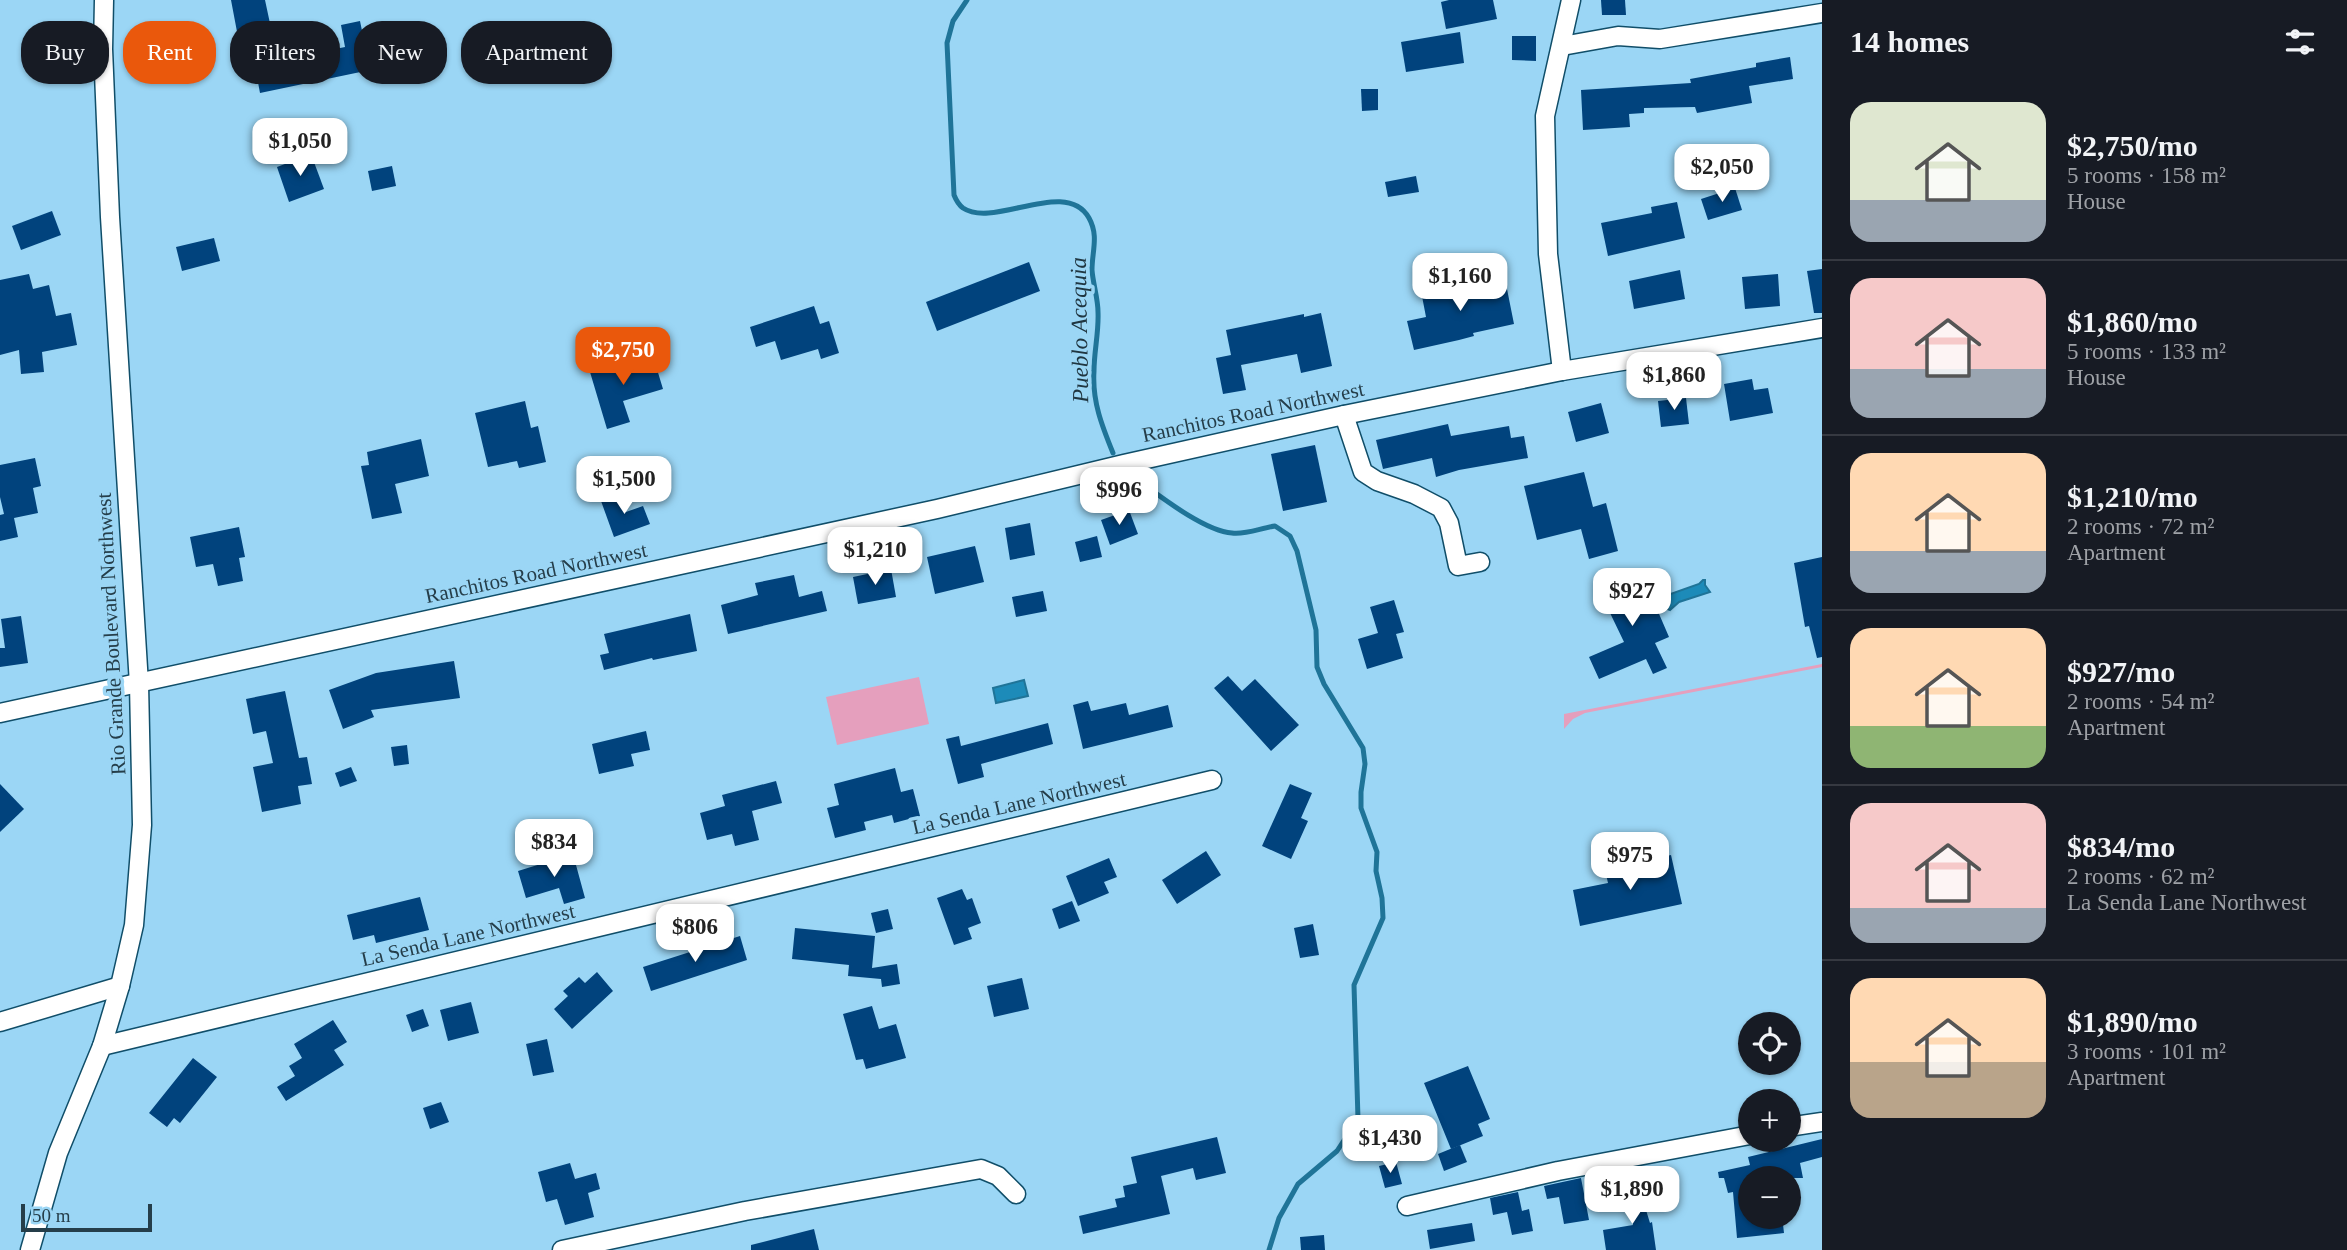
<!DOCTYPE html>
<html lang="en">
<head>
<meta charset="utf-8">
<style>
	body { margin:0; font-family:Georgia,serif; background:#20242c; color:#f1f3f6; height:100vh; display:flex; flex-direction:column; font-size:26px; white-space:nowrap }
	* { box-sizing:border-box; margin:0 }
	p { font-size:23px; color:#9ea1a6 }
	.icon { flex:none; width:38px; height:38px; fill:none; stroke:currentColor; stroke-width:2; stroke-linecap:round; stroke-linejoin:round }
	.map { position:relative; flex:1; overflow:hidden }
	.side { display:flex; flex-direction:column; background:#171b24; width:525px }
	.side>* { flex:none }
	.guide { position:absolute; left:21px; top:21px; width:665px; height:63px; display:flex; gap:14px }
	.controls { position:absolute; left:1738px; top:1012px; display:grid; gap:14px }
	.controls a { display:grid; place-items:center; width:63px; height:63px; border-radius:50%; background:#171b24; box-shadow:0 2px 5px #0004; font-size:35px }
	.scale { position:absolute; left:21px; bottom:18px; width:131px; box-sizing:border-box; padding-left:7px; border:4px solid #253e4a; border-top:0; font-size:19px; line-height:24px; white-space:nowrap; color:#253e4a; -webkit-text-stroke:5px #9bd6f5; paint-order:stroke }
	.price { position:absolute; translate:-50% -60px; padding:0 16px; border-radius:14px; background:#fff; color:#222; font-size:23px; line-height:46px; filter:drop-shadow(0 2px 4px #0008) }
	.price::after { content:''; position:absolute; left:50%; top:42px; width:21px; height:16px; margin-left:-10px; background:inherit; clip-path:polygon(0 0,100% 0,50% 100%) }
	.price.current { background:#ea580c; color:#fff }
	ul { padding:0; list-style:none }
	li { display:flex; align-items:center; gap:21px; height:175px; padding:0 28px }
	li+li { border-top:2px solid #363941 }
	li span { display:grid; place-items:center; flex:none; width:196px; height:140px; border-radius:21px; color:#555 }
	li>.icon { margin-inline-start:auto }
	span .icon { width:84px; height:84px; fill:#fffc; stroke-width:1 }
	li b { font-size:30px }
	h2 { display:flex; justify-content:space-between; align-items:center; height:84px; padding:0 28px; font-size:30px }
	.chip { padding:0 24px; border-radius:28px; background:#171b24; box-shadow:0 2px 5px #0004; font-size:24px; line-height:63px }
	.chip.current { background:#ea580c; color:#fff }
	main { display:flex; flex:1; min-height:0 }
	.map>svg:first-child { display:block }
	.green { fill:#e59fbd }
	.water { fill:#1d8bb9; stroke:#1f7498; stroke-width:2 }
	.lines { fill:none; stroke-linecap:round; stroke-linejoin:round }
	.stream { stroke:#1f7498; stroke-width:5 }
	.building { fill:#01437d }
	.minor-casing { stroke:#104e69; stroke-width:21 }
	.minor { stroke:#fff; stroke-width:18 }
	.labels { text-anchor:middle; stroke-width:7; stroke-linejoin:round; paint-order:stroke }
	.street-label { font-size:21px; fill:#253e4a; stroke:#9bd6f5 }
	.water-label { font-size:23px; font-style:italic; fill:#203641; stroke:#9bd6f5 }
</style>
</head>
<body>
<main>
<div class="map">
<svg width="1822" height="1250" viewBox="0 0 1822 1250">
	<rect width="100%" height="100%" fill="#9bd6f5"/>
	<g class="green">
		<polygon points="1822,664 1822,667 1585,713 1573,719 1564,729 1564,714"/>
		<polygon points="919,677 929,724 837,745 826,697"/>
	</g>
	<g class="water">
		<polygon points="1703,580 1705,580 1705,585 1710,592 1679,602 1670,610 1665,608 1661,600 1662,597 1699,584"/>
		<polygon points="1024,680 1028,696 996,703 993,688"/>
	</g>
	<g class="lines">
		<g class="stream">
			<path d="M967,0L953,21L947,43L954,195C956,200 959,205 963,208C994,229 1066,177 1089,218C1099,236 1092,251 1092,270C1093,284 1098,298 1098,312C1099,332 1094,351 1094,371C1092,401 1102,426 1113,453"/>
			<path d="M1132,476C1156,493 1203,531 1232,533C1245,535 1261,528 1275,526L1290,536L1297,551L1316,630L1317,667L1324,684L1363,748L1365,764L1361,792V808L1377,852L1376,871L1382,898L1383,918L1354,985L1358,1119L1337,1151L1298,1184L1279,1218L1269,1250"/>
		</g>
	</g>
	<g class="building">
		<polygon points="231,0 265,0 278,61 345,47 341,25 360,21 370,70 260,93 257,77 251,78 242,36 238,37"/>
		<polygon points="1449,0 1493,0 1497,19 1446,29 1441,2"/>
		<polygon points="1601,0 1625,0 1626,15 1602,15"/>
		<polygon points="1460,32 1464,63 1406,72 1401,42"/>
		<polygon points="1512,36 1536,36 1536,61 1512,60"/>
		<polygon points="1790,57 1793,79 1749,86 1752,103 1697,113 1695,107 1644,108 1644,113 1629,114 1630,127 1583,130 1581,90 1691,83 1690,79 1756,67 1756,63"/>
		<polygon points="1361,89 1378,89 1378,110 1362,111"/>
		<polygon points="311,154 324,189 289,202 277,167"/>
		<polygon points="392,166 396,186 372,191 368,171"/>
		<polygon points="1416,176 1419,192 1388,197 1385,182"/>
		<polygon points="1735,188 1742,210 1708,220 1701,199"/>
		<polygon points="1677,202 1685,238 1608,256 1601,223 1652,213 1651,207"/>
		<polygon points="52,211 61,235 21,250 12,226"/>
		<polygon points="214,238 220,261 182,271 176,247"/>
		<polygon points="1029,262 1040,291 937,331 926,302"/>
		<polygon points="1822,269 1822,313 1814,313 1807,271"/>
		<polygon points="1680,270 1685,299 1634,309 1629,281"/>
		<polygon points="29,274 33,289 49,285 56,316 71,313 77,345 42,352 44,372 21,374 19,350 0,355 0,280"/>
		<polygon points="1778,274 1780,306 1745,309 1742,277"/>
		<polygon points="1482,278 1484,288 1506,284 1514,324 1473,333 1474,336 1459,340 1414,350 1407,321 1426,317 1421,291"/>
		<polygon points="814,306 820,324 829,321 839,353 821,359 818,349 781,360 775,341 756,347 750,327"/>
		<polygon points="1321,313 1332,366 1301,373 1297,354 1241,365 1246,390 1223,394 1216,358 1231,355 1226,330 1304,314 1304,317"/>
		<polygon points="634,350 641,371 656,366 663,389 623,401 630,422 607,429 590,372 621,362 619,355"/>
		<polygon points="1752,379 1754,390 1768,388 1773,413 1730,421 1724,384"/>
		<polygon points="1686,398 1689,424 1661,427 1658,401"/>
		<polygon points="525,401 531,428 538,426 546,462 519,468 517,461 488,467 475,413"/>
		<polygon points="1601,403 1609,433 1576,442 1568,412"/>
		<polygon points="1448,424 1451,436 1509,426 1511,438 1524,436 1528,458 1459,470 1436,477 1432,458 1383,469 1376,440"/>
		<polygon points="421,439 429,476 395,484 402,513 372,519 361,466 369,465 367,452"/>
		<polygon points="1315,445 1327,502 1283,511 1271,454"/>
		<polygon points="35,458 41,486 33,488 38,513 14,518 18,537 0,541 0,515 4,514 0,497 0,465"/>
		<polygon points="1584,472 1593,507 1606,503 1618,551 1589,559 1581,529 1537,540 1524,486"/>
		<polygon points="620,494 626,512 643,506 650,524 614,537 601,501"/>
		<polygon points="1129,510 1138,534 1110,545 1101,520"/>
		<polygon points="1030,523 1035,555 1010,560 1005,528"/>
		<polygon points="239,527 245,557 239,558 243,581 218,586 213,564 196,567 190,537"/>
		<polygon points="1097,536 1102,557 1080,562 1075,542"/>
		<polygon points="975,546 984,582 935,594 927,557"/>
		<polygon points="1822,557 1822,657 1817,658 1809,626 1805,627 1794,563"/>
		<polygon points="891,569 896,597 858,604 853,577"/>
		<polygon points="1641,572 1669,637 1655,643 1667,668 1653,674 1646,659 1599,679 1589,657 1624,642 1599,590"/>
		<polygon points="794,575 799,597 822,591 827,611 728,634 721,605 758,595 755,583"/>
		<polygon points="1043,591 1047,611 1016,617 1012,597"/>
		<polygon points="1394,600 1404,632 1396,634 1403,658 1367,669 1358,639 1378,633 1370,607"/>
		<polygon points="690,614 697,651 653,660 652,658 604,670 600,655 609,653 604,634"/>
		<polygon points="21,616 28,663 0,667 0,648 5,648 1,619"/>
		<polygon points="454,661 460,698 371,710 374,717 343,729 329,690 376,673"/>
		<polygon points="1228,676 1242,691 1255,679 1299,725 1271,751 1214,688"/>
		<polygon points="285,691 299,758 307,757 312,784 298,786 301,804 262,812 253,767 273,763 266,731 253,734 246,699"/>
		<polygon points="1088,701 1091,711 1126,703 1129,715 1168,705 1173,727 1083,749 1073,705"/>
		<polygon points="1048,723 1053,744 981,764 984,777 958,784 946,739 959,736 961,746"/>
		<polygon points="646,731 650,750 631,754 634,766 599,774 592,744"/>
		<polygon points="407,745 409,764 394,766 391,747"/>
		<polygon points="351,767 357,781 340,787 335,773"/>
		<polygon points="895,768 901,792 913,789 920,816 894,823 892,815 864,822 866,830 835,838 827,808 839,805 834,784"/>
		<polygon points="776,781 782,803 752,811 759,840 735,846 732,834 707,840 700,813 725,806 722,795"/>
		<polygon points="0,784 24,809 0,832"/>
		<polygon points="1290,784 1312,793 1301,818 1308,821 1291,859 1262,846"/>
		<polygon points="1206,851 1221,875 1177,904 1162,880"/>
		<polygon points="573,854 585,898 564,904 559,888 526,898 518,871"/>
		<polygon points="1671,855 1682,904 1580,926 1573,890 1608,883 1605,870"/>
		<polygon points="1109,858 1117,877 1104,882 1109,893 1078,906 1066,876"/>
		<polygon points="962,889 967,900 972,898 981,923 968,928 972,939 954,945 937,898"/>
		<polygon points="420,897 429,930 376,943 374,935 353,940 347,915"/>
		<polygon points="1072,901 1080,921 1059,929 1052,909"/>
		<polygon points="888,909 893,929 876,933 871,913"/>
		<polygon points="1313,924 1319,955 1300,958 1294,928"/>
		<polygon points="795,928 875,936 872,968 897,964 900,984 882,987 881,979 848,976 849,965 792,959"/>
		<polygon points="740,936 747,960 651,991 643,967"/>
		<polygon points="597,972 613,991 572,1029 554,1009 568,996 563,991 579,977 585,983"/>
		<polygon points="1022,978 1029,1009 994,1017 987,986"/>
		<polygon points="471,1002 479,1033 448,1041 440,1010"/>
		<polygon points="872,1006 879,1029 896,1024 906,1058 866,1069 863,1059 856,1060 843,1014"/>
		<polygon points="423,1009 429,1026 412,1032 406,1015"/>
		<polygon points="333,1020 347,1042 334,1050 344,1065 286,1101 277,1087 295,1076 289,1066 302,1058 294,1044"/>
		<polygon points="547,1039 554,1072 533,1076 526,1044"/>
		<polygon points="193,1058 217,1077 180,1123 174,1118 167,1127 149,1113"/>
		<polygon points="1468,1066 1490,1119 1478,1124 1483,1136 1451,1149 1424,1083"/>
		<polygon points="441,1102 449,1122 430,1129 423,1108"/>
		<polygon points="1217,1137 1226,1173 1196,1180 1193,1168 1161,1176 1170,1214 1083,1234 1079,1216 1117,1207 1115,1199 1125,1197 1123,1186 1137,1183 1131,1157"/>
		<polygon points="1822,1139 1822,1157 1800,1163 1803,1178 1750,1178 1750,1216 1782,1216 1784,1233 1737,1238 1733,1192 1728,1193 1724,1178 1719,1178 1718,1172 1750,1165 1748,1157"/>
		<polygon points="1460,1145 1467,1162 1444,1171 1438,1154"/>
		<polygon points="1396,1162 1402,1184 1385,1188 1379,1166"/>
		<polygon points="570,1163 575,1179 596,1173 600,1189 588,1193 594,1217 565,1225 557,1199 546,1202 538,1172"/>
		<polygon points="1581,1178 1589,1220 1564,1224 1559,1197 1547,1199 1544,1186"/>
		<polygon points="1638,1184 1650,1223 1652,1222 1656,1250 1606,1250 1603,1230 1633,1225 1622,1189"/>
		<polygon points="1518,1192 1522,1211 1529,1209 1533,1231 1512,1235 1507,1212 1493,1215 1490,1198"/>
		<polygon points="1472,1223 1475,1241 1430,1249 1427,1230"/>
		<polygon points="814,1229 819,1250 751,1250 751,1245"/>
		<polygon points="1324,1235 1325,1250 1301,1250 1300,1237"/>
	</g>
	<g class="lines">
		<g class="minor-casing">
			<g id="minor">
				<polyline points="1562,46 1618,36 1660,39 1822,13"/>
				<polyline points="1562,371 1548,254 1545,116 1571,0"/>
				<polyline points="1344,415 1363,472 1377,481 1414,494 1441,508 1449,523 1458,566 1480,562"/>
				<polyline points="0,713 937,509 1124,464 1344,415 1562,371 1822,328"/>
				<polyline points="0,1022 120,986"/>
				<polyline points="102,1046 1212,780"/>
				<polyline points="1788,1127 1822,1122"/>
				<polyline points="1407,1206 1558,1171 1750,1135"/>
				<polyline points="30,1250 58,1153 102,1046 120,986 134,925 142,825 139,684 110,217 103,49 104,0"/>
				<polyline points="562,1250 745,1211 981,1169 998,1176 1016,1194"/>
			</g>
		</g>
		<use href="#minor" class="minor"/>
	</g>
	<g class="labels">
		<g class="street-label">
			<text transform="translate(1253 412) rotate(-12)" y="7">Ranchitos Road Northwest</text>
			<text transform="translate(536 573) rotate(-12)" y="7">Ranchitos Road Northwest</text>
			<text transform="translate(111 634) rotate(-93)" y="7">Rio Grande Boulevard Northwest</text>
			<text transform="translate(1019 803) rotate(-13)" y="7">La Senda Lane Northwest</text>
			<text transform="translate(468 935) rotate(-13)" y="7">La Senda Lane Northwest</text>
		</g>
		<g class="water-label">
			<text transform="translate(1079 330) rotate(-91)" y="8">Pueblo Acequia</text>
		</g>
	</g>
</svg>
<div class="controls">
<a><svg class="icon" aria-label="locate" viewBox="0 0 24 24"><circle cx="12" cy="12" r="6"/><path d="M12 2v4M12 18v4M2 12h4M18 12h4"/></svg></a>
<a>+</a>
<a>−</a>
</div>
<div class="scale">50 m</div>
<b class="price" style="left:300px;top:178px">$1,050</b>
<b class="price" style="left:1722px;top:204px">$2,050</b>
<b class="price" style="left:1460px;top:313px">$1,160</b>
<b class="price current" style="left:623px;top:387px">$2,750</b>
<b class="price" style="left:1674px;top:412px">$1,860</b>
<b class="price" style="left:624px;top:516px">$1,500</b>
<b class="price" style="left:1119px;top:527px">$996</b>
<b class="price" style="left:875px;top:587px">$1,210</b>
<b class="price" style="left:1632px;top:628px">$927</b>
<b class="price" style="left:554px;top:879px">$834</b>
<b class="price" style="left:1630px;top:892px">$975</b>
<b class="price" style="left:695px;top:964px">$806</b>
<b class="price" style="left:1390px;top:1175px">$1,430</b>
<b class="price" style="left:1632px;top:1226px">$1,890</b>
<div class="guide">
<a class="chip">Buy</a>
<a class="chip current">Rent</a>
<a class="chip">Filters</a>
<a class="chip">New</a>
<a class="chip">Apartment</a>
</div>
</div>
<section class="side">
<h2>14 homes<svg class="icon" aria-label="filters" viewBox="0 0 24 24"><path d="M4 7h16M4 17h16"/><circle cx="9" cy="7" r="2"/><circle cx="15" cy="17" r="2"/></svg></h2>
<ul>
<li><span style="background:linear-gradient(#dfe7d0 70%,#9aa5b1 0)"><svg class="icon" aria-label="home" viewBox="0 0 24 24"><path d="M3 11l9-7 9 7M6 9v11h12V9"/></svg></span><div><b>$2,750/mo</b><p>5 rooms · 158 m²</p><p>House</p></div></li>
<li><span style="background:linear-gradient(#f6c9c9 65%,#9aa5b1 0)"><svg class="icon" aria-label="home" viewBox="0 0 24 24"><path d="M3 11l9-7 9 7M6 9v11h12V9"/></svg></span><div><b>$1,860/mo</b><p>5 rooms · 133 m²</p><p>House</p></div></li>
<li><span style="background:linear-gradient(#ffd9b3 70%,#9aa5b1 0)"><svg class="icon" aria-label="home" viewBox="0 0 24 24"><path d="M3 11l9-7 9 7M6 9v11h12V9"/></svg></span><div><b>$1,210/mo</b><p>2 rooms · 72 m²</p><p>Apartment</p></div></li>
<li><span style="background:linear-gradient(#ffd9b3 70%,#8fb573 0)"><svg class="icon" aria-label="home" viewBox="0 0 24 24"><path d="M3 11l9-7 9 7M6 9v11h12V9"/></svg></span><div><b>$927/mo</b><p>2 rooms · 54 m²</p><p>Apartment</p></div></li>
<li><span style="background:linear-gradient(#f6c9c9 75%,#9aa5b1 0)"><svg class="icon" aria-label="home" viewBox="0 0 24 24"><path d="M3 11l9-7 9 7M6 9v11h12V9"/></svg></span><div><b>$834/mo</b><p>2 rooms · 62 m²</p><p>La Senda Lane Northwest</p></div></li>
<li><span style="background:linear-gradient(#ffd9b3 60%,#b9a48a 0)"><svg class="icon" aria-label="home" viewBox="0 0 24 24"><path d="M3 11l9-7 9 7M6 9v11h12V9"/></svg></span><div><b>$1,890/mo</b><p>3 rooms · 101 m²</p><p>Apartment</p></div></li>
</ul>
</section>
</main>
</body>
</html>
